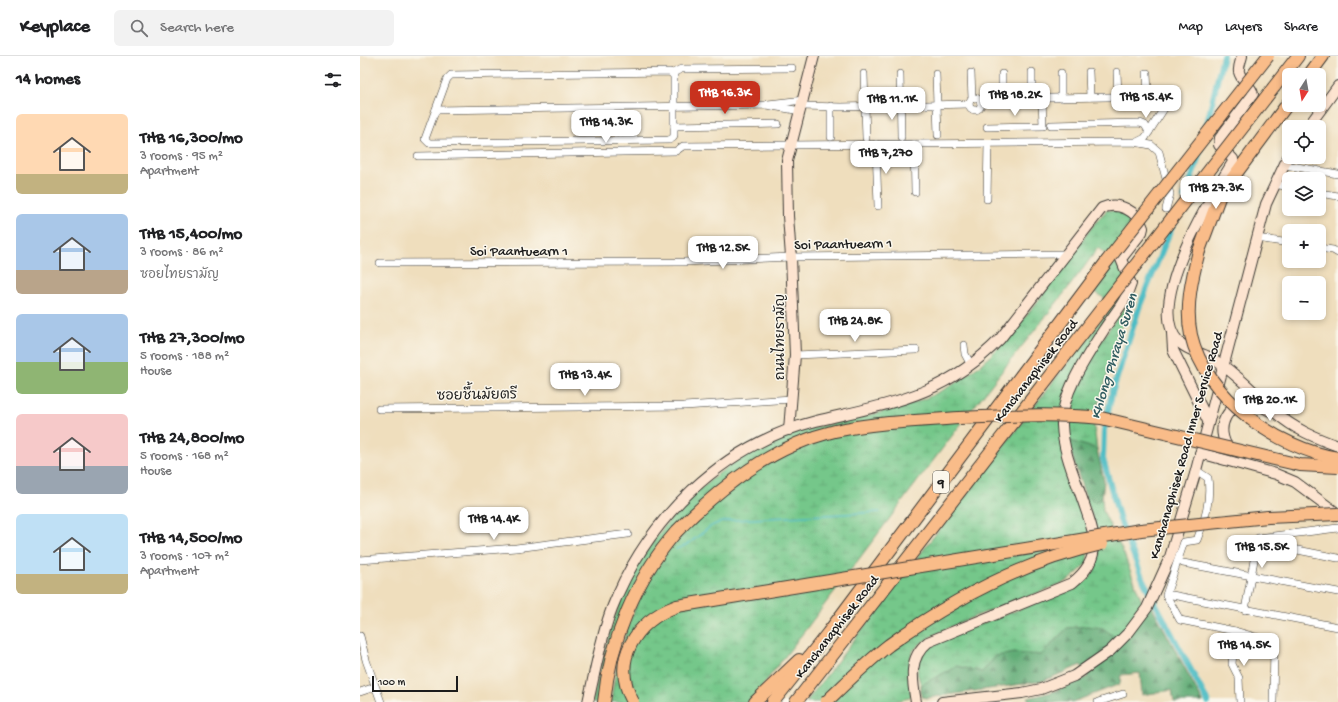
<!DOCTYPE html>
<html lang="en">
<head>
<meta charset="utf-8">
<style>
	body { margin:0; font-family:"Gochi Hand","Playpen Sans Thai",sans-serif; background:#f2f2f2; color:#202124; height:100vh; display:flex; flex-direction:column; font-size:15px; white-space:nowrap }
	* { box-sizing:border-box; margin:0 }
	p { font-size:13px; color:#757577 }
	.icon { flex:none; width:22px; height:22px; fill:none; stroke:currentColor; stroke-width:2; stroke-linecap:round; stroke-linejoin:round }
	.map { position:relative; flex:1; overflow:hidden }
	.drawer { display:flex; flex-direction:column; background:#fff; width:360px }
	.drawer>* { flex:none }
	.needle { width:26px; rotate:191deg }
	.buttons { position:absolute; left:922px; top:12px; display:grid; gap:8px }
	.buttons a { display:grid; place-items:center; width:44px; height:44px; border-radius:6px; background:#fff; box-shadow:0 2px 6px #0003; font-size:20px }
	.scale { position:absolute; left:12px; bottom:10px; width:86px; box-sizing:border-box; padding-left:4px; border:2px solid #1c1c1c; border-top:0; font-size:11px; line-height:14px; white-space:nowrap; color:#1c1c1c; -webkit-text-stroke:3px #fbf7ec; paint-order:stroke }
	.price { position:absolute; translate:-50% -34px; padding:0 9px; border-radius:8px; background:#fff; color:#222; font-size:13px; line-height:26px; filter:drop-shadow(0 1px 2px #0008) }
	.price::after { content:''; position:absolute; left:50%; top:24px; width:12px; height:9px; margin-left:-6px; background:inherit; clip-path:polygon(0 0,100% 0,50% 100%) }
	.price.active { background:#c8321e; color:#fff }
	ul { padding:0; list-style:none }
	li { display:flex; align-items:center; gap:12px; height:100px; padding:0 16px }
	li span { display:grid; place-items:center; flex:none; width:112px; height:80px; border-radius:6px; color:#555 }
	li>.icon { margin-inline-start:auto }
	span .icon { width:48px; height:48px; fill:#fffc; stroke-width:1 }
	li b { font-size:17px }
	h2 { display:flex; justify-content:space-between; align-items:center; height:48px; padding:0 16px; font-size:17px }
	header { display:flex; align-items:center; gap:24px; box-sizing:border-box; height:56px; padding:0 20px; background:#fff; border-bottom:1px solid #e0e0e0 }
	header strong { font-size:19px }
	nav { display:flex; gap:22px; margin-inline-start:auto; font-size:14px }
	.search { width:280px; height:36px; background:#f2f2f2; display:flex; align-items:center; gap:10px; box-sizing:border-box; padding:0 14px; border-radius:6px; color:#757577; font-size:15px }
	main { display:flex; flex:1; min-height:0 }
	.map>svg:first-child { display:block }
	.forest { fill:url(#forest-firs); stroke:#3e6449 }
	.wetland { fill:url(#wetland-marsh); stroke:#487253 }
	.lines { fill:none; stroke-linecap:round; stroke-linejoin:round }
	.stream { stroke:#4fbdc5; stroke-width:1.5 }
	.canal { stroke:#4fbdc5; stroke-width:6 }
	.street-casing { stroke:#3c3934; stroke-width:8 }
	.secondary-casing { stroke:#3c3934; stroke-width:12 }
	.highway-casing { stroke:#3c3934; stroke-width:14 }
	.street { stroke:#fff; stroke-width:7 }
	.secondary { stroke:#fde4d0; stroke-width:10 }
	.highway { stroke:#f9bc89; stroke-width:12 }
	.highway-bridge-casing { stroke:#3c3934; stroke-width:14; stroke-linecap:butt }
	.highway-bridge { stroke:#f9bc89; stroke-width:12 }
	.labels { text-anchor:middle; stroke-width:3; stroke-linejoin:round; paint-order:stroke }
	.shield { fill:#fbf7ec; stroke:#5f5e5a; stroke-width:1 }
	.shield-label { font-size:13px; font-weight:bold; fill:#1c1c1c }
	.street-label { font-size:14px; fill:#1c1c1c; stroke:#fbf7ec }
	.water-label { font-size:15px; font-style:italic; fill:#305c60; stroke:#fbf7ec }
</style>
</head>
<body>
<header>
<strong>Keyplace</strong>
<div class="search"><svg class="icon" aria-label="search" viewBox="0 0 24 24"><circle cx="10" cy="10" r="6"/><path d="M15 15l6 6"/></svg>Search here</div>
<nav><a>Map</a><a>Layers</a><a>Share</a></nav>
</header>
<main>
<section class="drawer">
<h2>14 homes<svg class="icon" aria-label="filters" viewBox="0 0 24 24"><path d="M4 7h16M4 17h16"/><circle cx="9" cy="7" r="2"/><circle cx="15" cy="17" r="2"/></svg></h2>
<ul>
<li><span style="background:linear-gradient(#ffd9b3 75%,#c2b280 0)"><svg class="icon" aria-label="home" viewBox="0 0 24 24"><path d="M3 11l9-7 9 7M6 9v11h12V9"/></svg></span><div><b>THB 16,300/mo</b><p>3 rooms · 95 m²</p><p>Apartment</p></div></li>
<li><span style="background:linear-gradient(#a9c7e8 70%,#b9a48a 0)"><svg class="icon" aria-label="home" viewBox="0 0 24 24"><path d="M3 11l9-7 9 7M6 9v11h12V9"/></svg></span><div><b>THB 15,400/mo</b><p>3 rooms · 86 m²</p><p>ซอยไทยรามัญ</p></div></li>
<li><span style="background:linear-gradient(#a9c7e8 60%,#8fb573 0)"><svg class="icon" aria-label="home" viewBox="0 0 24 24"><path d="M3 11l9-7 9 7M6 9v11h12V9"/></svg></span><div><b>THB 27,300/mo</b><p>5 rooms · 188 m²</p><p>House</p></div></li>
<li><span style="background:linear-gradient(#f6c9c9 65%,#9aa5b1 0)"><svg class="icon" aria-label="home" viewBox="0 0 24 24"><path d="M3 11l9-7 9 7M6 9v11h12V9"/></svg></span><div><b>THB 24,800/mo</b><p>5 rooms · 168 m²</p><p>House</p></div></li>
<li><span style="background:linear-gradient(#bfe0f5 75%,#c2b280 0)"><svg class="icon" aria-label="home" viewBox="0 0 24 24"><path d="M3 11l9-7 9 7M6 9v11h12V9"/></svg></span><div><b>THB 14,500/mo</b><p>3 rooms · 107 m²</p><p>Apartment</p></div></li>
</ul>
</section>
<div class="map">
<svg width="978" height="646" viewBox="0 0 978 646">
	<defs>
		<pattern id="forest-firs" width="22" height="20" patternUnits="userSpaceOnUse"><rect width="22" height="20" fill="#60ac76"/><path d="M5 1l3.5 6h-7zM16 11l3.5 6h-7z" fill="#4e8b60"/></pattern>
		<pattern id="wetland-marsh" width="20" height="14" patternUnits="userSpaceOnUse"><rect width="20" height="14" fill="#75c78a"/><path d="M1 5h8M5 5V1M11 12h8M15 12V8" fill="none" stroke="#65aa76"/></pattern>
	</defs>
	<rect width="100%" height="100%" fill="#fbf7ec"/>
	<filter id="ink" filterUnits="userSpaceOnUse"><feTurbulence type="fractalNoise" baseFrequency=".025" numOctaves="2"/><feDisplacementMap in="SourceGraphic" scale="8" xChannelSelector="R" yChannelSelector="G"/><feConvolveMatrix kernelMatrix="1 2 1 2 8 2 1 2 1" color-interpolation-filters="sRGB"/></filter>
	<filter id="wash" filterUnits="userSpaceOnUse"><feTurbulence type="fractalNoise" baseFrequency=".012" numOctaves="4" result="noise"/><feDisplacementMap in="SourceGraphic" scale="16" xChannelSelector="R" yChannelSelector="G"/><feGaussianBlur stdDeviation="0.9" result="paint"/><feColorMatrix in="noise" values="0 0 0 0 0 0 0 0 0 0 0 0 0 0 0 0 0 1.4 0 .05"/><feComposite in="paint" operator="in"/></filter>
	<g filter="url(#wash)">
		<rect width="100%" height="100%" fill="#efdebd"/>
		<g class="forest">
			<polygon points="707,384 737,393 744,425 742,442 736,446 725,440"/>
			<polygon points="789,545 843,646 814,646 812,634 782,639 780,617 761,619 760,628 713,646 669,646 668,642 692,636 728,621 721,609 683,625 567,642 561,641 561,629 597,610 622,616 636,600 655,597 681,599 707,572 727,570 743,572 756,582 783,549"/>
		</g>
		<g class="wetland">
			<path d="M747,154L760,155L778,172L758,198L767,225L763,238L700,362L729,477L727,508C720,514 712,523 703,527C675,540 564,573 552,597C547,608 551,627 551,639L549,642L533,646H446L753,248L730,233L752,203L738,192C700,245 657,295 617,347C541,446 467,547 390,646H251C258,586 279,525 321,480L313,474L262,561L243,646H232C242,607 250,567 267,530C298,463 365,398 437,376C488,361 546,357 592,329C644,298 676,246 712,199C723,184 733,167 747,154Z"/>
			<path d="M765,250L766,257L758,285L738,349L734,371L737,393L707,384C701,337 739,288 765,250Z"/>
			<path d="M725,440L736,446L742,442L743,455L764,498L783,549L756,582L743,572L727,570L707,572L681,599L655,597L636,600L622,616L597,610L561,629L557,617L561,596L571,587L707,535C712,532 721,529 726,525C751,500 734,468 725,440Z"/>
		</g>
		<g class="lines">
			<path class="stream" d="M316,493C330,489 339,479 350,471C357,466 366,465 374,464L520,456"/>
			<g class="canal">
				<polyline points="845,76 863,0"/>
				<polyline points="824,141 836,110 841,89"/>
				<polyline points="813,168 780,249 752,337 744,374 743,403 760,464 784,526 848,646"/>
			</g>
		</g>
	</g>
	<g filter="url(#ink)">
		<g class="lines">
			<g class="street-casing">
				<g id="street">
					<polygon points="310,16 314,20 314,79 313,82 309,84 69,87 65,83 87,23 91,19"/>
					<polyline points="729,16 730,41"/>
					<polyline points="757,16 758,40"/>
					<polyline points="313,17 321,13 432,12"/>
					<polyline points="611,17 612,43"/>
					<polyline points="787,17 788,39"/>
					<polyline points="504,18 506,82"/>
					<polyline points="540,18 541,81"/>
					<polyline points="576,18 578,79"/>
					<polyline points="701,42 701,17"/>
					<circle cx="615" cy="48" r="6"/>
					<polyline points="642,43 642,18"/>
					<polyline points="672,43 672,16"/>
					<polyline points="620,45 642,43 802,40 805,45 805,51 785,82 777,86"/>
					<polyline points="408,48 444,44"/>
					<polyline points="442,50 481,51 609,48"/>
					<polyline points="471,50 471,81"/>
					<polyline points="76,54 406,49 441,55"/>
					<polyline points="691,69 780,67 785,69 789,76"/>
					<polyline points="314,70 418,68"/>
					<polyline points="627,71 683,70 682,42"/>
					<polyline points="516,88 518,150"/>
					<polyline points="554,88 555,136"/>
					<polyline points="58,100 316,95 323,90 774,86 791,89 799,96 810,138 806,153"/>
					<polyline points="925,109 978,118"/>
					<polyline points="915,128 929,131"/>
					<polyline points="959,137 978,140"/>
					<polyline points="627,143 628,87"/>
					<polyline points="897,182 929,187"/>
					<polyline points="959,192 973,194 978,197"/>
					<polyline points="20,207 324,206 431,201 706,198"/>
					<polyline points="604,289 605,298 611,309"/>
					<polyline points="435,299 556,294"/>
					<polyline points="19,353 324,350 432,343"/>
					<path d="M836,414L848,422C851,445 845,463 837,484L824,486L806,539L820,564L875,575L913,586L914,591L913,646"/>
					<polyline points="897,486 978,502"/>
					<polyline points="0,504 156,492 268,478"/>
					<polyline points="823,507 978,536"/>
					<polyline points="812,539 978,571"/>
					<polyline points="885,554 898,482 978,472"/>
					<polyline points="875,575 872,608 879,622 880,646"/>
					<polyline points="0,580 6,604 21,646"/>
					<polyline points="0,636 15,631"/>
					<polyline points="738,646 763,638"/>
				</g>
			</g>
			<g class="secondary-casing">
				<g id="secondary">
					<path d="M882,0C881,5 878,11 879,16C881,25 892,30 893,38L860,82L859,89L873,103V106C851,141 783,249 819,286C828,295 839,296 849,301C859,306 868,313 876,320C891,332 903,345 916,357C934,373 956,382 978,390"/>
					<polyline points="948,71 978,30"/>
					<polyline points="812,277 813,294 848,365"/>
					<polyline points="429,374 435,299 431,201 428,160 427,105 454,0"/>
					<path d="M870,394C852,373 868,342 896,348C901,349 906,353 910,355"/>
					<polyline points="840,397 916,418 935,426 978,458"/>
					<path d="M228,646C235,616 241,580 252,552C287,463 362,389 456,365C531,347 583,341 640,283L742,152C758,145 778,155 783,172L782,176L761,203L771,228C766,246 753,259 743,275C727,300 701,338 702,369C703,398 717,426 726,454C729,463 734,475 734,486C735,503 725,517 712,527L568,586C548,602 552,624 556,646"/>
					<polyline points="582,646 662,637 681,633 714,620 750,595 769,576 787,552 810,501 835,418 906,148 929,99"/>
				</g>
			</g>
			<g class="highway-casing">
				<g id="highway">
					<polyline points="949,19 963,0"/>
					<polyline points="914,31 938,0"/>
					<polyline points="839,195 860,139 929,46"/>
					<polyline points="859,466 908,461"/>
					<path d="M244,646C250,585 276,522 316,476"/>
					<polyline points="395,646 439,604"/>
					<polyline points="413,646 468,577 747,205"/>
					<polyline points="436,646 747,246"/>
				</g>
			</g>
			<use href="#street" class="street"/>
			<use href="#secondary" class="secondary"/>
			<use href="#highway" class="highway"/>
			<g class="highway-bridge-casing">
				<g id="highway-bridge">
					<path d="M839,195C832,222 825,251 831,279C845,341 918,393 978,402"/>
					<polyline points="747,205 908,0"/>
					<polyline points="747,246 914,31"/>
					<polyline points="908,461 978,458"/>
					<path d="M316,476C360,431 412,390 475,375C516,366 558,365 599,362C647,360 693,357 741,362L940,409L978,411"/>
					<path d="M273,646C250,604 276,565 317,550L781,474L859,466"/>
					<path d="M466,646C486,627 507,606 529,589C593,543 665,505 742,488"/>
				</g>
			</g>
			<use href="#highway-bridge" class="highway-bridge"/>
		</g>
	</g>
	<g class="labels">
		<rect class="shield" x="573" y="415" width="16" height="22" rx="3"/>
		<g class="shield-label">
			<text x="581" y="431">9</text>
		</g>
		<g class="street-label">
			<text transform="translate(483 187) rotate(-1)" y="5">Soi Paantuearn 1</text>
			<text x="159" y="199">Soi Paantuearn 1</text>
			<text transform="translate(419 281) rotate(-90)" y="5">ถนนไทยรามัญ</text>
			<text transform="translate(675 314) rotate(-52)" y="5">Kanchanaphisek Road</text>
			<text transform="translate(117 338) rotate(-1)" y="5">ซอยชื้นมัยตรี</text>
			<text transform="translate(825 389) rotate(-74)" y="5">Kanchanaphisek Road Inner Service Road</text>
			<text transform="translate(476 570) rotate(-52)" y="5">Kanchanaphisek Road</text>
		</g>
		<g class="water-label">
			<text transform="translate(753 300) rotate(-73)" y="5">Khlong Phraya Suren</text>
		</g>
	</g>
</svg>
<div class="buttons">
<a><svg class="needle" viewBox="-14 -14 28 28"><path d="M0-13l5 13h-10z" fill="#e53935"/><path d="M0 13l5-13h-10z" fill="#757577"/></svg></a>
<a><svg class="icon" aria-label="locate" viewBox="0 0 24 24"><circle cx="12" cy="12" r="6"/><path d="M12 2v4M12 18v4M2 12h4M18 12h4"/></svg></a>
<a><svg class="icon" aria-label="layers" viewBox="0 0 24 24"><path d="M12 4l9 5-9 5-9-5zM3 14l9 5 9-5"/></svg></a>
<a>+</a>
<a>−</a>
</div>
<div class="scale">100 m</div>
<b class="price active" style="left:365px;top:59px">THB 16.3K</b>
<b class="price" style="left:655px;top:61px">THB 18.2K</b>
<b class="price" style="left:786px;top:63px">THB 15.4K</b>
<b class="price" style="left:532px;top:65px">THB 11.1K</b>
<b class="price" style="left:246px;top:88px">THB 14.3K</b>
<b class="price" style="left:526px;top:119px">THB 7,270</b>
<b class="price" style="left:856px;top:154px">THB 27.3K</b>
<b class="price" style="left:363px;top:214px">THB 12.5K</b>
<b class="price" style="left:495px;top:287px">THB 24.8K</b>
<b class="price" style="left:225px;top:341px">THB 13.4K</b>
<b class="price" style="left:910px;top:366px">THB 20.1K</b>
<b class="price" style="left:134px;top:485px">THB 14.4K</b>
<b class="price" style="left:902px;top:513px">THB 15.5K</b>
<b class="price" style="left:884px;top:611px">THB 14.5K</b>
</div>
</main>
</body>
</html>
